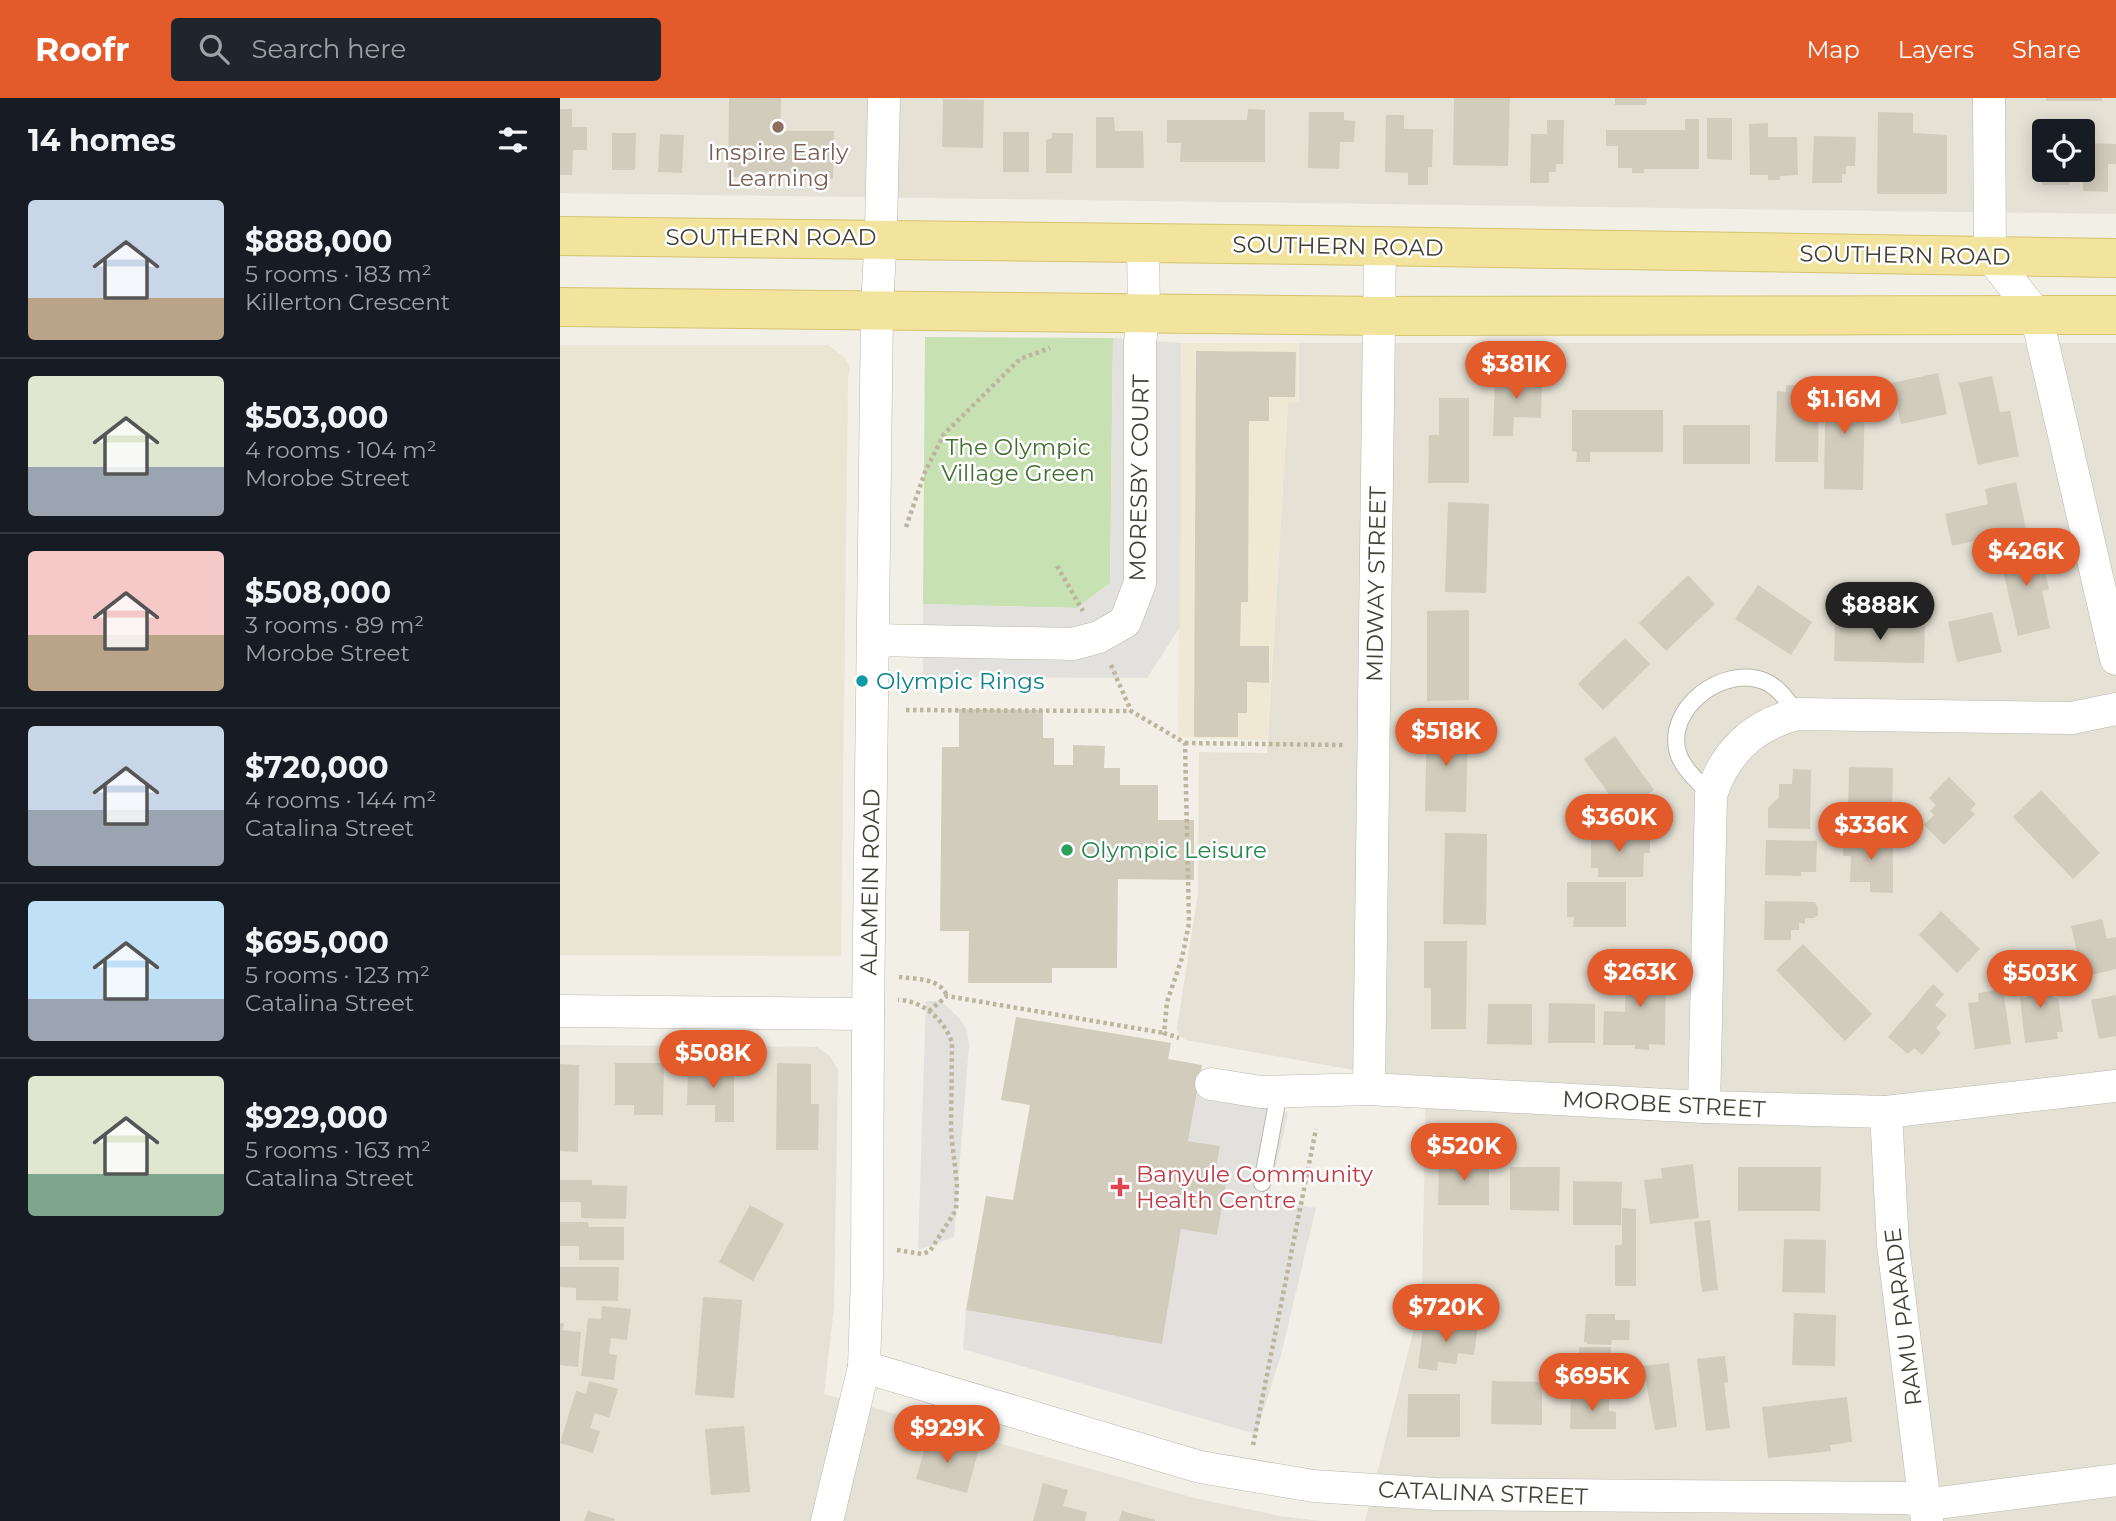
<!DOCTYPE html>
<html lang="en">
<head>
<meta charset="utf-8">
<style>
	body { margin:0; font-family:Montserrat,sans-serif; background:#20242c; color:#f1f3f6; height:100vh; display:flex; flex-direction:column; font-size:26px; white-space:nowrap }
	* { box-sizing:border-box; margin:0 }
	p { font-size:23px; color:#9ea1a6 }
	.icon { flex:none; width:38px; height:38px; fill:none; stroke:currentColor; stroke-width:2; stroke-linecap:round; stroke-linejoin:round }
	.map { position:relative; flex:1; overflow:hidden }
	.sheet { display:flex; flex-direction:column; background:#171b24; width:560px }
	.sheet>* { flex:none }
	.controls { position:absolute; left:1472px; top:21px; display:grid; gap:14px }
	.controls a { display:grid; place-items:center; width:63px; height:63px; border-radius:7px; background:#171b24; box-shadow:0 4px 18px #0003; font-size:35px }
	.price { position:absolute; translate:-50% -60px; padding:0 16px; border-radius:24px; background:#e35b2b; color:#fff; font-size:23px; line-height:46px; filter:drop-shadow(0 2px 4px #0008) }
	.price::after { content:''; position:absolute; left:50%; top:42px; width:21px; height:16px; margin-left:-10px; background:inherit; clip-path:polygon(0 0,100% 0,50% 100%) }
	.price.on { background:#222; color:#fff }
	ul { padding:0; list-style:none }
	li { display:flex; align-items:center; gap:21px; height:175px; padding:0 28px }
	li+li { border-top:2px solid #363941 }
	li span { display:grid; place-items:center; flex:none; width:196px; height:140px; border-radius:7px; color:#555 }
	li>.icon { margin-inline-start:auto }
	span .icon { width:84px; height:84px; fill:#fffc; stroke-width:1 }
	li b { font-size:30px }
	h2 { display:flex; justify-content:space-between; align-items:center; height:84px; padding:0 28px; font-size:30px }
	header { display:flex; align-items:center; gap:42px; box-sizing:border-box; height:98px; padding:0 35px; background:#e35b2b; color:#fff }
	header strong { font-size:33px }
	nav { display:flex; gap:38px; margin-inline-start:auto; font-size:24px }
	.search { width:490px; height:63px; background:#20242c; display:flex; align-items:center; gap:18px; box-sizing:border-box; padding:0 24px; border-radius:7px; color:#9ea1a6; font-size:26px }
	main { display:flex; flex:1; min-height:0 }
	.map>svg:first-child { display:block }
	.residential { fill:#e5e1d5; fill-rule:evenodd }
	.commercial { fill:#f1e8d3 }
	.education { fill:#e9e5d2 }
	.green { fill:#c7e1b3 }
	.parking { fill:#e3e1de }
	.building { fill:#d2ccbd }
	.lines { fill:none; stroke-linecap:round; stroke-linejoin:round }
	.service-casing { stroke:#bcb7aa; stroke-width:18 }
	.minor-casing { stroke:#bcb7aa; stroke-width:33 }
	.primary-casing { stroke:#d6c36f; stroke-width:40 }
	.path { stroke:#bcb49d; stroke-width:4.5; stroke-dasharray:3.5 3.5; stroke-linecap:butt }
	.service { stroke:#fff; stroke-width:16 }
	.minor { stroke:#fff; stroke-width:32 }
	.primary { stroke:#f3e49d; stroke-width:38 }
	.education-dot { fill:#8d6e63; stroke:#fff; stroke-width:2.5 }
	.culture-dot { fill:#0f9aa8; stroke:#fff; stroke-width:2.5 }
	.leisure-dot { fill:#2e9e5b; stroke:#fff; stroke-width:2.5 }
	.health-dot { fill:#e0444e; stroke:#fff; stroke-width:2.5 }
	.labels { text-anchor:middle; stroke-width:5; stroke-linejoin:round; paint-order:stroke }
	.education-label { font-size:23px; fill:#785e54; stroke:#fff }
	.street-label { font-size:23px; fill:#434036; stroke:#fff }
	.park-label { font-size:23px; fill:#416f30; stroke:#fff }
	.culture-label { font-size:23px; fill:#0d838f; stroke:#fff; text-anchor:start }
	.leisure-label { font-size:23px; fill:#27864d; stroke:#fff; text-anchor:start }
	.health-label { font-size:23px; fill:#be3a42; stroke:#fff; text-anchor:start }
</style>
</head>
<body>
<header>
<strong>Roofr</strong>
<div class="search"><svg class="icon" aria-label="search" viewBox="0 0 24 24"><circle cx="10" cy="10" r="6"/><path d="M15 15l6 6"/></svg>Search here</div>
<nav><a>Map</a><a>Layers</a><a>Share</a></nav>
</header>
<main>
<section class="sheet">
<h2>14 homes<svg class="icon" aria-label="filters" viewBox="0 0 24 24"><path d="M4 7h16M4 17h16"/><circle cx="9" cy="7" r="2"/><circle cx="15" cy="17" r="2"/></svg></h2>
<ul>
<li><span style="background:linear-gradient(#c9d6e8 70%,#b9a48a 0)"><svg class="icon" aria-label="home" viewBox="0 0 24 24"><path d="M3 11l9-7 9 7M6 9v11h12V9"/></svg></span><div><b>$888,000</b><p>5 rooms · 183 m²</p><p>Killerton Crescent</p></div></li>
<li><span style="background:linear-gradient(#dfe7d0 65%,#9aa5b1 0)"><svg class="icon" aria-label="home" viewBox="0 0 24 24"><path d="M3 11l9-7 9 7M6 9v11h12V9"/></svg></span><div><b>$503,000</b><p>4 rooms · 104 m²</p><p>Morobe Street</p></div></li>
<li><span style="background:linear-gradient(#f6c9c9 60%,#b9a48a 0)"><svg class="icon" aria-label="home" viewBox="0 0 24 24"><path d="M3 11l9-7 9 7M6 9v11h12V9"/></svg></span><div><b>$508,000</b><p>3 rooms · 89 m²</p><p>Morobe Street</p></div></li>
<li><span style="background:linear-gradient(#c9d6e8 60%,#9aa5b1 0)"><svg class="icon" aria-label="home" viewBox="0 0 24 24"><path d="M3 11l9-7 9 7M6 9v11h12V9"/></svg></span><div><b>$720,000</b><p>4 rooms · 144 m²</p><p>Catalina Street</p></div></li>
<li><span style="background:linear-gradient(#bfe0f5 70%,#9aa5b1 0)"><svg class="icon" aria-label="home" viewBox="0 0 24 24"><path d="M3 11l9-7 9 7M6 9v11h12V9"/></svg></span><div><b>$695,000</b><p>5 rooms · 123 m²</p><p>Catalina Street</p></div></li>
<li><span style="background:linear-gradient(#dfe7d0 70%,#7fa58c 0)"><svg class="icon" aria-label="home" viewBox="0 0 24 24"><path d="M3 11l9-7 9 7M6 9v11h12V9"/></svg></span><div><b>$929,000</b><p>5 rooms · 163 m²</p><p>Catalina Street</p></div></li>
</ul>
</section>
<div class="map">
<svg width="1556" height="1423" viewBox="0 0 1556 1423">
	<rect width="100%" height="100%" fill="#f1efe6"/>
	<g class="residential">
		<path d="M0,0H1556V116L0,95ZM1484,33H1522V72H1484Z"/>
		<polygon points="739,245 1556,245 1556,1423 805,1423 862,1199 866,985 626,942 619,937 617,930 638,795 639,654 707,655 728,304 739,303"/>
		<polygon points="0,947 257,949 270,958 278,972 274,1209 264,1296 634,1400 720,1418 761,1423 0,1423"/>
	</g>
	<polygon class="commercial" points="621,245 739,245 739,303 728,304 707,642 618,639"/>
	<polygon class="education" points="0,247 268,247 285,260 290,269 288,280 281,858 0,857"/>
	<polygon class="green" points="365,239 553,240 550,485 517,510 363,506"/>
	<g class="parking">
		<polygon points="553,240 621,245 620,529 587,580 363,579 363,506 517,510 550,485"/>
		<polygon points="366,903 381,903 400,921 407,932 409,947 394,1139 358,1152"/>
		<polygon points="637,996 728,1015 708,1102 756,1110 721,1257 696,1336 403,1251 406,1212 602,1246 621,1131 667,1080 655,1078 660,1048 628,1043"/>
	</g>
	<g class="building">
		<polygon points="169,0 221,0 220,33 274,33 273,81 168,79"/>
		<polygon points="894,0 950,0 948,68 893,67"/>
		<polygon points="1055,0 1087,0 1086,7 1055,7"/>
		<rect x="1486" y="0" width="56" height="3"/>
		<polygon points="383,1 424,2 423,50 382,49"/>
		<polygon points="0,11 12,11 12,29 27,29 27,52 13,52 12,77 0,77"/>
		<polygon points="688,11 705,12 705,64 620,64 621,45 607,45 607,22 687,22"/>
		<polygon points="749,14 784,14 784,22 795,23 794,44 780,44 779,71 748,70"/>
		<polygon points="1318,14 1353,15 1353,35 1387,37 1387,96 1317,96"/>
		<polygon points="826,17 844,17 844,31 873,31 872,69 868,69 868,87 848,87 848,75 825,74"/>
		<polygon points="536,19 554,19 555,33 583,33 584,70 536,70"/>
		<polygon points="1147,20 1172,20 1172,62 1147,61"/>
		<polygon points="1125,21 1139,21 1139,71 1084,71 1084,75 1072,75 1072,70 1058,70 1058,48 1046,48 1046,32 1125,32"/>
		<polygon points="987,22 1004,22 1003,66 996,66 996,74 989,74 989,85 970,85 971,36 987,36"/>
		<polygon points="1208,25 1208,39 1237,39 1238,77 1220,78 1220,82 1208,82 1208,77 1190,77 1189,26"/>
		<rect x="443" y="34" width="26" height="40"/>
		<polygon points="52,35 76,35 75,72 52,72"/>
		<polygon points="492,35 513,35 512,75 486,75 486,42 492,40"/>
		<polygon points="100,36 124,37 122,75 98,74"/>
		<polygon points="1254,38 1296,39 1295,68 1286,68 1286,76 1282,76 1282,85 1252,85"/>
		<polygon points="1479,44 1484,44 1484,71 1479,72"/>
		<polygon points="1524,45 1556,46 1556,66 1548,66 1548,94 1523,93"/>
		<polygon points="1483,72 1509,72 1509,87 1482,87"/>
		<polygon points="636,253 736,254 735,299 709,299 709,323 689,323 688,504 681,504 680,548 709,548 709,585 687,584 687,615 678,615 678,639 634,639"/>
		<polygon points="1378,275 1387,316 1341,326 1332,285"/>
		<polygon points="935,277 982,278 981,320 954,319 953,338 933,338"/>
		<polygon points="1432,278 1440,314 1450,313 1459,358 1418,367 1399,285"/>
		<polygon points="1277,285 1299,285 1299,292 1305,292 1303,392 1264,391 1265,323 1260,323 1260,292 1276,292"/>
		<polygon points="1226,287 1248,288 1248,295 1259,295 1258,364 1215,364 1217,293 1226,294"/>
		<polygon points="879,300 909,300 909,385 868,385 869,337 879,337"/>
		<polygon points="1012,312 1103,312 1103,354 1030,354 1030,364 1016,364 1017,354 1012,353"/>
		<rect x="1123" y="327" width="67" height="39"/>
		<polygon points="1456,384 1466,431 1392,448 1385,416 1428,406 1425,391"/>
		<polygon points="888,404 929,406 926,495 885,494"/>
		<polygon points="1478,446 1489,491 1482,493 1490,530 1458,538 1439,455"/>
		<polygon points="1128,477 1155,506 1106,553 1079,525"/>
		<polygon points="1198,487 1252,524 1231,557 1175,521"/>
		<polygon points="909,512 909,602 867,603 867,513"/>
		<polygon points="1432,514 1442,554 1397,564 1388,524"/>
		<polygon points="1275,524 1365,525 1364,565 1274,563"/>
		<polygon points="1065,540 1090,566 1043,612 1018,586"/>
		<polygon points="399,611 483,612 483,640 494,640 494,667 513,667 513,647 545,648 544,670 560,670 560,687 598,687 598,722 634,722 634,782 558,781 557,870 492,870 492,885 408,885 409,833 380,833 382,649 399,649"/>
		<polygon points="867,625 908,626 906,714 865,713"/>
		<polygon points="1055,638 1094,692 1062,715 1024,661"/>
		<polygon points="1289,669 1333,670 1332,717 1288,716"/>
		<polygon points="1233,671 1251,672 1250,731 1208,730 1208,710 1219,699 1219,686 1232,686"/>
		<polygon points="1389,679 1416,706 1410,712 1415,716 1384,747 1364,727 1374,717 1370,713 1376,707 1369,700"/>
		<polygon points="1481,692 1540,755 1513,781 1453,719"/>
		<polygon points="885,735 927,736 926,827 883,826"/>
		<polygon points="1031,735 1090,736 1090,755 1084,755 1083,779 1038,779 1038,770 1031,770"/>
		<polygon points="1283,740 1333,741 1333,795 1310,794 1310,784 1290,784 1291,758 1283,758"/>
		<polygon points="1206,742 1257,743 1256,774 1241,774 1241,778 1205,777"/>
		<polygon points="1007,784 1066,784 1066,829 1013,829 1014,819 1007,819"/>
		<polygon points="1205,803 1255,804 1258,810 1258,817 1254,820 1245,820 1245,826 1239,825 1239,832 1231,832 1231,842 1204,842"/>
		<polygon points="1381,813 1420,851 1397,875 1359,837"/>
		<polygon points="1542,821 1547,841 1556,839 1556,871 1523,879 1511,828"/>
		<polygon points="864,843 907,843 906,931 871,931 871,890 864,890"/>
		<polygon points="1243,846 1312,916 1285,943 1216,872"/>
		<polygon points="1066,864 1106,865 1105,947 1089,946 1089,952 1075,951 1075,947 1043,947 1044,913 1065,914"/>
		<polygon points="1490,874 1493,900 1498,900 1503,934 1497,934 1498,941 1465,945 1460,900 1467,899 1464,878"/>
		<polygon points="1373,886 1384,896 1375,907 1387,917 1376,930 1381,935 1362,957 1354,950 1348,956 1328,939"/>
		<polygon points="1443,891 1451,946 1415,951 1408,905 1419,904 1418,895"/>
		<polygon points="1556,897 1556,938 1539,941 1531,902"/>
		<polygon points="989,905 1035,906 1035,945 988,945"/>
		<polygon points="928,906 972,906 972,947 927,946"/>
		<polygon points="456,919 611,945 608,961 642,967 628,1043 660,1048 655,1078 667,1080 657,1137 621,1131 602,1246 406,1212 426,1098 453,1102 470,1007 441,1002"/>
		<polygon points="55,965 104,965 103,1017 74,1017 74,1007 55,1007"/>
		<polygon points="217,965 251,966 251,1006 259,1006 258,1052 216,1052"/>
		<polygon points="0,966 19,967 18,1054 0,1053"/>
		<polygon points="128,967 174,968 174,1024 155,1024 155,1007 127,1007"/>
		<polygon points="879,1063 929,1064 929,1107 878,1107"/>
		<polygon points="1133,1066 1139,1120 1090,1126 1084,1082 1102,1080 1101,1070"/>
		<polygon points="950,1069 1000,1069 999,1113 950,1112"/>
		<polygon points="1178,1069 1261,1069 1260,1113 1178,1113"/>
		<polygon points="0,1082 32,1082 32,1087 67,1088 66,1121 21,1120 21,1104 0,1104"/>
		<polygon points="1013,1083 1062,1084 1061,1127 1013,1127"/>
		<polygon points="190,1107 224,1126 193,1183 159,1164"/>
		<polygon points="1062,1110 1076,1111 1076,1188 1055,1188 1055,1147 1062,1147"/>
		<polygon points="1150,1122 1158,1192 1142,1194 1134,1124"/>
		<polygon points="0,1124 28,1124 29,1129 64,1129 64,1162 19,1162 19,1148 0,1148"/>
		<polygon points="1224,1141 1266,1142 1265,1195 1222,1194"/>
		<polygon points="0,1169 59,1169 58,1203 16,1202 16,1190 0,1189"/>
		<polygon points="143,1199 182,1202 174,1300 135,1297"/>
		<polygon points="42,1208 71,1211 67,1242 51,1240 49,1256 57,1257 54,1282 21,1278 28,1220 41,1221"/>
		<polygon points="1234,1215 1276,1217 1275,1268 1232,1267"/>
		<polygon points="1026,1216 1055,1216 1055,1222 1070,1222 1069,1242 1052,1242 1051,1247 1027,1246 1027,1244 1024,1244"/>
		<polygon points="889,1223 918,1227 914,1257 898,1255 896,1266 878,1264 877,1273 858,1270 863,1230 869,1230 870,1224 889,1226"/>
		<polygon points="0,1225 4,1225 3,1232 21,1234 18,1269 0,1267"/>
		<polygon points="1019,1249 1051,1249 1051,1256 1055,1256 1055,1276 1049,1275 1049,1284 1019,1284"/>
		<polygon points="1165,1258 1168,1284 1164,1285 1170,1330 1146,1333 1137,1261"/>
		<polygon points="1109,1265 1117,1329 1095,1332 1083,1268"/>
		<polygon points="29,1283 58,1291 49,1320 35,1315 30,1330 40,1333 33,1355 0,1345 16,1293 26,1296"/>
		<polygon points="932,1283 982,1284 982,1327 931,1326"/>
		<polygon points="848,1296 900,1296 900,1339 847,1339"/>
		<polygon points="1011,1297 1049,1298 1049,1313 1056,1314 1056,1331 1010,1331"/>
		<polygon points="1287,1299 1292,1344 1270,1347 1271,1353 1208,1360 1202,1309"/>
		<polygon points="184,1328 190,1394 151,1397 145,1331"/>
		<polygon points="368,1339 418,1354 407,1395 356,1381"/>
		<polygon points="483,1385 508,1392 503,1408 527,1414 525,1423 473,1423"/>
		<polygon points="28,1413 55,1421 54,1423 24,1423"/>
		<polygon points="562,1413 595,1422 595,1423 559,1423"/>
	</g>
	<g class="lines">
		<g class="service-casing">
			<g id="service">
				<path d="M1151,697C1139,684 1123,671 1118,655C1105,610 1163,567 1204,583C1219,589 1229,605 1238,616"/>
				<polyline points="702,1085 719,994"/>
			</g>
		</g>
		<g class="minor-casing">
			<g id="minor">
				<polyline points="1429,0 1430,158 1476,216 1556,561"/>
				<polyline points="313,542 513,546 539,539 565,524 580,485 580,244 584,216 583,146"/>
				<polyline points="0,913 308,916"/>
				<polyline points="651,986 701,994 809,991 1144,1009 1326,1014 1556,988"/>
				<polyline points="809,991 820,149"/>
				<path d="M1144,1009L1151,697C1165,654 1194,626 1238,616L1512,620L1556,611"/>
				<polyline points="1326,1014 1333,1147 1367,1423"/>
				<polyline points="304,1269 640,1369 753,1388 876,1396 1345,1400 1379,1405 1556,1382"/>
				<polyline points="267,1423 304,1269 307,1179 308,916 317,212 321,131 324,0"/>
			</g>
		</g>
		<g class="primary-casing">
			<g id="primary">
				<path d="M0,138C519,141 1037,153 1556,160"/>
				<polyline points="0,209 821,218 1556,217"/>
			</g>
		</g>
		<g class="path">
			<polyline points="346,429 365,374 384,336 460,261 490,250"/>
			<polyline points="497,468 523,513"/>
			<polyline points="551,567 571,613 625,645 629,825 622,860 607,904 604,935 619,940"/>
			<polyline points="346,612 571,613"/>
			<polyline points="625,645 784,647"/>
			<path d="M339,879C356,881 380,880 387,898"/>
			<polyline points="369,913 387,898 604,935"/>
			<path d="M337,1152L362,1156L370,1153L396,1112L397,1086L391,1035L392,945C385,922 362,902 338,902"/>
			<polyline points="693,1347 756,1031"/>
		</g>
		<use href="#service" class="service"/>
		<use href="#minor" class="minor"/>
		<use href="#primary" class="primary"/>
	</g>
	<circle class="education-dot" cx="218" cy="29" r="7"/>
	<circle class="culture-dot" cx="302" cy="583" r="7"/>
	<circle class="leisure-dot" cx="507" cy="752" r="7"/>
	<path class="health-dot" d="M556.5 1078.5h7v7h7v7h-7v7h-7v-7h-7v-7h7z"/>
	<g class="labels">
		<g class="education-label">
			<text x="218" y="62">Inspire Early<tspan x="218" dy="26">Learning</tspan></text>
		</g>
		<g class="street-label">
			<text x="211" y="147">SOUTHERN ROAD</text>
			<text transform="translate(778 148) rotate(1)" y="8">SOUTHERN ROAD</text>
			<text transform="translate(1345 157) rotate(1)" y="8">SOUTHERN ROAD</text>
			<text transform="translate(579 380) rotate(-89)" y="8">MORESBY COURT</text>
			<text transform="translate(816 486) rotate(-89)" y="8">MIDWAY STREET</text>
			<text transform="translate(310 784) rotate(-89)" y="8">ALAMEIN ROAD</text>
			<text transform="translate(1104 1006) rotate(3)" y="8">MOROBE STREET</text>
			<text transform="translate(1343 1219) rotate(-97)" y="8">RAMU PARADE</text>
			<text transform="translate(923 1395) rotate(2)" y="8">CATALINA STREET</text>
		</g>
		<g class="park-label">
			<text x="458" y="357">The Olympic<tspan x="458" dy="26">Village Green</tspan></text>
		</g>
		<g class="culture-label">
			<text x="316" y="591">Olympic Rings</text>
		</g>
		<g class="leisure-label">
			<text x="521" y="760">Olympic Leisure</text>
		</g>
		<g class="health-label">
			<text x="576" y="1084">Banyule Community<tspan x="576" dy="26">Health Centre</tspan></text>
		</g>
	</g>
</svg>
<div class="controls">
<a><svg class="icon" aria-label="locate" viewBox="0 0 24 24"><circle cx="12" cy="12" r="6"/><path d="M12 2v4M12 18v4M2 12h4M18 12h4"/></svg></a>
</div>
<b class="price" style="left:956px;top:303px">$381K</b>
<b class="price" style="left:1284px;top:338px">$1.16M</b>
<b class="price" style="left:1466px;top:490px">$426K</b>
<b class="price on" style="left:1320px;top:544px">$888K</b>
<b class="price" style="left:886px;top:670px">$518K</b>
<b class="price" style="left:1059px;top:756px">$360K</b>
<b class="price" style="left:1311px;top:764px">$336K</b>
<b class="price" style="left:1080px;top:911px">$263K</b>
<b class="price" style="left:1480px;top:912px">$503K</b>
<b class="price" style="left:153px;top:992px">$508K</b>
<b class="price" style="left:904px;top:1085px">$520K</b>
<b class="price" style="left:886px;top:1246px">$720K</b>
<b class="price" style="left:1032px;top:1315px">$695K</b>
<b class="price" style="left:387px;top:1367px">$929K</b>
</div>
</main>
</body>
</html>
